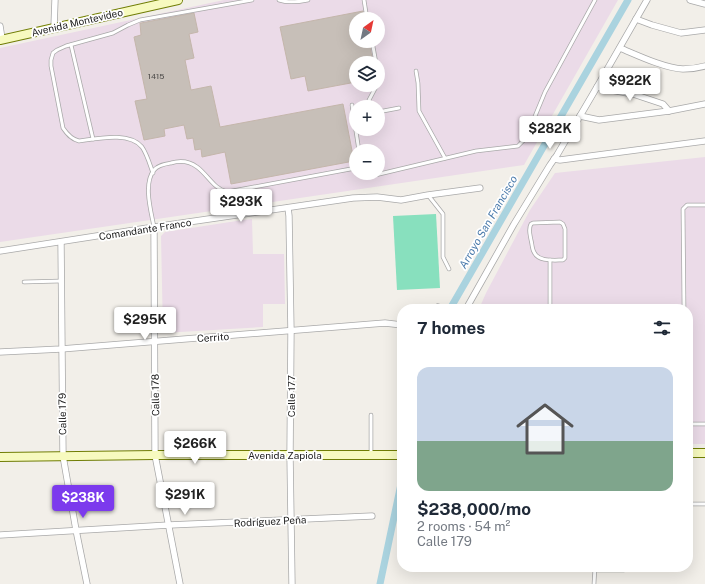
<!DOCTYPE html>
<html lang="en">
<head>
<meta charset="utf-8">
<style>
	body { margin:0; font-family:"Public Sans",sans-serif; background:#f6f6f7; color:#1f2937; height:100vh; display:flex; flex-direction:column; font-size:15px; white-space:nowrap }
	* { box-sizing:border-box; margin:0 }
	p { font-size:13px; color:#747a83 }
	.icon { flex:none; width:22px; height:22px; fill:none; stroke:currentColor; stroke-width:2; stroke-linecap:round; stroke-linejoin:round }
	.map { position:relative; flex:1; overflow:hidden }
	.panel { position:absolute; left:397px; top:304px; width:296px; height:268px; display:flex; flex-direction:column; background:#fff; border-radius:16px; box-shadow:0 4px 16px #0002 }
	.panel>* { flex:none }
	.needle { width:26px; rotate:33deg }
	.controls { position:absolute; left:349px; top:12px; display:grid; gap:8px }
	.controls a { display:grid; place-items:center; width:36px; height:36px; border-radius:50%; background:#fff; box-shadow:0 4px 16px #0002; font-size:20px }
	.price { position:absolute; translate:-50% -34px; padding:0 9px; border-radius:4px; background:#fff; color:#222; font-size:13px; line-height:26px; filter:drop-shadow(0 1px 2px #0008) }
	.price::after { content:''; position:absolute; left:50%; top:24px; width:12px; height:9px; margin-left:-6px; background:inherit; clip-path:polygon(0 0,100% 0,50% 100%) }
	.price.on { background:#7c3aed; color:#fff }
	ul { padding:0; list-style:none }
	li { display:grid; align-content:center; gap:8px; height:212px; padding:0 20px }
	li+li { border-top:1px solid #e0e1e3 }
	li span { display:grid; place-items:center; height:124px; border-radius:12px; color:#555 }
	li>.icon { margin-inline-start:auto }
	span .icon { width:72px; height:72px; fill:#fffc; stroke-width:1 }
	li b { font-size:17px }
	h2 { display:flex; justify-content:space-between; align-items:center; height:48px; padding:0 20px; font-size:17px }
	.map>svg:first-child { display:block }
	.industrial { fill:#ebdbe8; fill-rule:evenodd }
	.pitch { fill:#88e0be }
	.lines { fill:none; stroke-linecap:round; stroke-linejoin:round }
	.canal { stroke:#aad3df; stroke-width:7 }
	.building { fill:#c7bfb8; stroke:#c4b6ab }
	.lane-casing { stroke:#a9a9a9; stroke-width:4.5 }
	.street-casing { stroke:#a9a9a9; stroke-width:7 }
	.secondary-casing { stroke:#707d05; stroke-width:10 }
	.lane { stroke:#fff; stroke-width:3 }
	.street { stroke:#fff; stroke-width:5.5 }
	.secondary { stroke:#f7fabf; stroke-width:8 }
	.labels { text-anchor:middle; stroke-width:3.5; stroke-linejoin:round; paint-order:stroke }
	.number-label { font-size:8px; fill:#4b4948 }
	.street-label { font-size:10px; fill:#222; stroke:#fff }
	.water-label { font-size:11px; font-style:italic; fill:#4a7aab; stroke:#fff }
</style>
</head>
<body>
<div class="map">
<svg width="705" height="584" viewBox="0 0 705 584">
	<rect width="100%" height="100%" fill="#f2efe9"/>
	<g class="industrial">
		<path d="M224,0H618L524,165L0,242V48ZM356,19H378V41H356ZM356,63H378V85H356ZM356,107H378V129H356ZM356,151H378V173H356Z"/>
		<polygon points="705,157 705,444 688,444 688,309 479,309 486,293 530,210 555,173"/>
		<polygon points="252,219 253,254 284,254 285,304 263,304 263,327 163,333 161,236 165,232 243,220"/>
	</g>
	<polygon class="pitch" points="436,214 440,288 397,290 393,216"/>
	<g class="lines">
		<g class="canal">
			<polyline points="450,309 628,0"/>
			<polyline points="380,584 401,484 402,425"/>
		</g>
	</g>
	<g class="building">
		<polygon points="363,11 364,19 356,19 356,41 369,41 373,63 356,63 356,82 308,91 305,76 291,79 280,27"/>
		<polygon points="194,13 198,32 189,34 194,58 185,60 191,90 211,86 220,127 343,104 354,161 231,184 225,152 202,157 201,149 195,150 193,138 187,139 184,125 164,129 165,136 144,140 135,101 147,99 134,37 141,35 140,23 141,23"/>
	</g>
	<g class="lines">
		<g class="lane-casing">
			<g id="lane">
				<path d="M279,0C288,3 298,2 308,0"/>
				<polyline points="364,0 367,19"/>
				<polyline points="372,41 376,63"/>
				<polyline points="71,45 93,139"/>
				<polyline points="416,71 418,83 419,111 445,158"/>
				<polyline points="378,74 379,82 378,84"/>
				<polyline points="352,105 359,151"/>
				<polyline points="371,107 369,100 377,85"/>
				<polyline points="378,112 399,108"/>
				<path d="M153,173C150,165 147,154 142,147C129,131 96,139 79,141C71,139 67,134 63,128L51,66V60L53,53L57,50L66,46L113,33L128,25L140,20L252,0"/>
				<polyline points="363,173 371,176 476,151 518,146 526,138 545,92 595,0"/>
				<polyline points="428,195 443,214 443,257 449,269"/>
				<path d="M560,222L563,224L565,229V258L563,260C554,260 538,262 534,252C532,249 532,243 531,240C530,234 528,229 531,224L533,223Z"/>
				<path d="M154,227C151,211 143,184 154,170C158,165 165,164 171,163C181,160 189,161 197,167C208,175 213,188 227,192L356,168"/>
				<polyline points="24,282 61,281"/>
				<polyline points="550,309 550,260"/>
				<polyline points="684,309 683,209 687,205 705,205"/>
				<polyline points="688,424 705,424"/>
				<polyline points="371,453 371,415"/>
				<polyline points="688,504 705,504"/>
				<polyline points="594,570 624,570"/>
				<polyline points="594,584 595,567"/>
			</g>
		</g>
		<g class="street-casing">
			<g id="street">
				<polyline points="690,0 705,4"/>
				<polyline points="636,19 652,25 681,33 705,30"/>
				<polyline points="0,26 2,39"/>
				<polyline points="54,27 55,0"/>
				<path d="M620,48C637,55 664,68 683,69C690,69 698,68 705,66"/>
				<polyline points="597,87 611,90 633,94 663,104 669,111"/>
				<polyline points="580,116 599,120 669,111 705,104"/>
				<polyline points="554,159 560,160 705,141"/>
				<polyline points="288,208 289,216 291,331 290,455 292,584"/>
				<polyline points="154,227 155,455 180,584"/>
				<polyline points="61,242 63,456 76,530 87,584"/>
				<polyline points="0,251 154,227 353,198 377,197 401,200 428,195 480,188"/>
				<polyline points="437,309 438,307"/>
				<polyline points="466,309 514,224 550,165 557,155 597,87 647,0"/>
				<polyline points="0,352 61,349 385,323 402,325"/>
				<polyline points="0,535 169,525 372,516"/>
			</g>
		</g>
		<g class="secondary-casing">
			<g id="secondary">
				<polyline points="0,40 178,0"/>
				<polyline points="688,453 705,453"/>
				<polyline points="0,457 155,455 402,455"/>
			</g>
		</g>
		<use href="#lane" class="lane"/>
		<use href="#street" class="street"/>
		<use href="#secondary" class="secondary"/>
	</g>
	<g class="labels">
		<g class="number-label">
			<text x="156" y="79">1415</text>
		</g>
		<g class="street-label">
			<text transform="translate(77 22) rotate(-13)" y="4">Avenida Montevideo</text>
			<text transform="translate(145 229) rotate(-9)" y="4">Comandante Franco</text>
			<text transform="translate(213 337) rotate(-4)" y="4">Cerrito</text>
			<text transform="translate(155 395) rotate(-91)" y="4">Calle 178</text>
			<text transform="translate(291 396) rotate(-90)" y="4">Calle 177</text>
			<text transform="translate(62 414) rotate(-91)" y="4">Calle 179</text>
			<text x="285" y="459">Avenida Zapiola</text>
			<text transform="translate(270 521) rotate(-3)" y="4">Rodríguez Peña</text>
		</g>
		<g class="water-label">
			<text transform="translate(488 222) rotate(-60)" y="4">Arroyo San Francisco</text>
		</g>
	</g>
</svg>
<div class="controls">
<a><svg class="needle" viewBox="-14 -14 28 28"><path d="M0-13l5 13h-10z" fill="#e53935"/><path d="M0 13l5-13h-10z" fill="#747a83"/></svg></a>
<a><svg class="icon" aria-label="layers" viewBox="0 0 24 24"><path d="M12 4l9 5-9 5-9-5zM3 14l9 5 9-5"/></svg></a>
<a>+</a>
<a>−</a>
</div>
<b class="price" style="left:630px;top:102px">$922K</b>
<b class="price" style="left:550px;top:150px">$282K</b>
<b class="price" style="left:241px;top:223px">$293K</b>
<b class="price" style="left:145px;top:341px">$295K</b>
<b class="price" style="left:195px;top:465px">$266K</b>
<b class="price" style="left:185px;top:516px">$291K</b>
<b class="price on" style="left:83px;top:519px">$238K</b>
<section class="panel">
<h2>7 homes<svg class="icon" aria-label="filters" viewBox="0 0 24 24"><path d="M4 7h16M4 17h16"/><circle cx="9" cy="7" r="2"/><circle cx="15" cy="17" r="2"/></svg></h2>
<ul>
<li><span style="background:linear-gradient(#c9d6e8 60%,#7fa58c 0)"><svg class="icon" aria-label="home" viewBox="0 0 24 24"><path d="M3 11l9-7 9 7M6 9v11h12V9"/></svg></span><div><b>$238,000/mo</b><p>2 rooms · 54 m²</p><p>Calle 179</p></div></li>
</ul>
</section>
</div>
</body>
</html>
